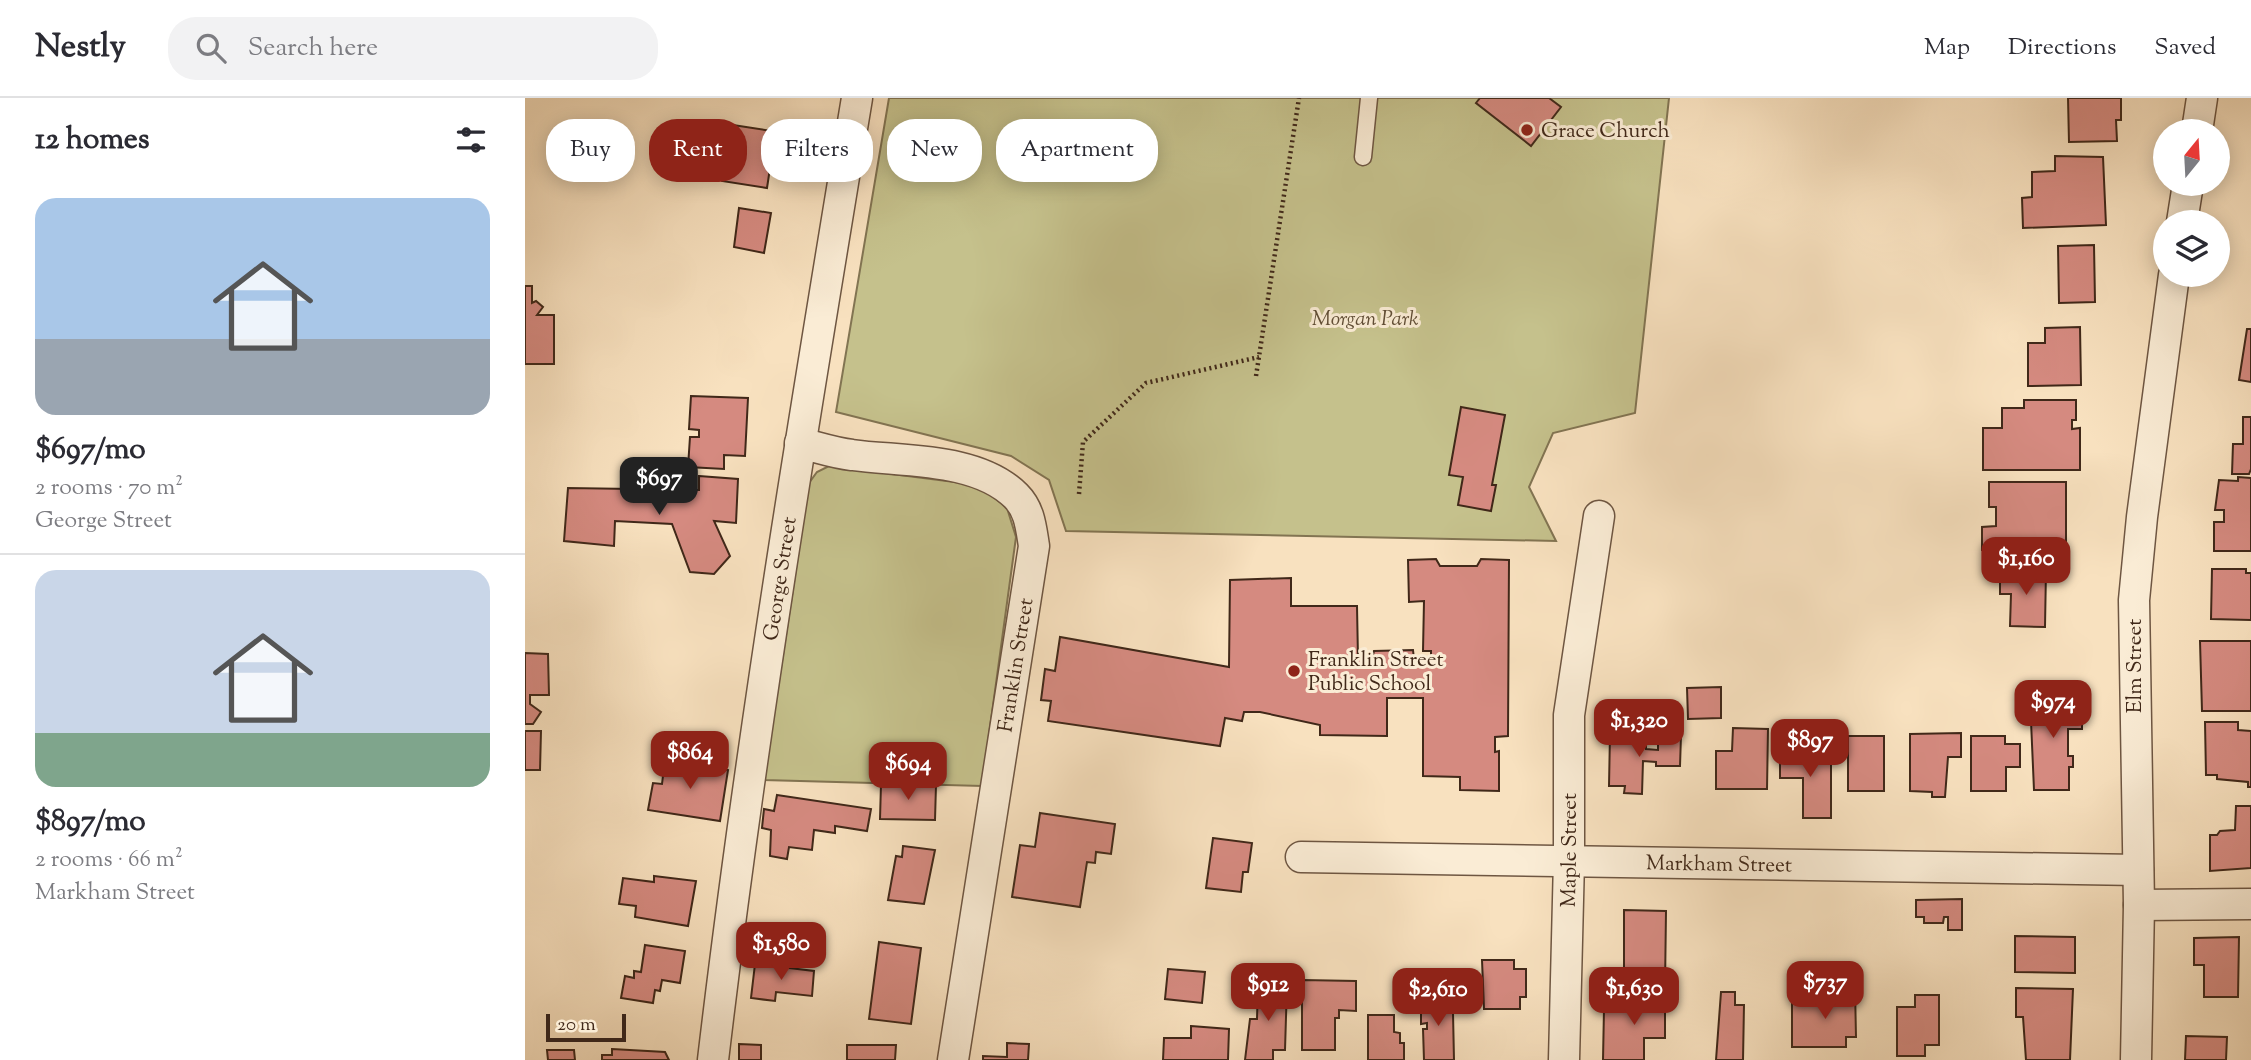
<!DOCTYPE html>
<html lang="en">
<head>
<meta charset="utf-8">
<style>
	body { margin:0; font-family:"Sorts Mill Goudy",serif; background:#f2f2f3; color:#2b2b33; height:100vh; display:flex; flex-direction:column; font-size:26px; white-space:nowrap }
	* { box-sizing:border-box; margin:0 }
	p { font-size:23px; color:#7c7c81 }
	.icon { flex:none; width:38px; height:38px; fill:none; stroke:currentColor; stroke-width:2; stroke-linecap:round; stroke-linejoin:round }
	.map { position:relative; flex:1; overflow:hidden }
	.drawer { display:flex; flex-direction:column; background:#fff; width:525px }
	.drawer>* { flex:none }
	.hud { position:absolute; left:21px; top:21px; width:665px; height:63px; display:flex; gap:14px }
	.needle { width:46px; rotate:18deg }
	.controls { position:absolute; left:1628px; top:21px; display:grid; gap:14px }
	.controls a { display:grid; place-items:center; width:77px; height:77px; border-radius:50%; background:#fff; box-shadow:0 4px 18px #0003; font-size:35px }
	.scale { position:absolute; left:21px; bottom:18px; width:80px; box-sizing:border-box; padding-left:7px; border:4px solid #402819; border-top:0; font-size:19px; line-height:24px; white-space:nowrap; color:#402819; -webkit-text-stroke:5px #faecd5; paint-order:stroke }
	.price { position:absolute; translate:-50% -60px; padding:0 16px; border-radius:14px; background:#8f2418; color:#fff; font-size:23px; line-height:46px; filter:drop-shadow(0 2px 4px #0008) }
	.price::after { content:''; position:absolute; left:50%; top:42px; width:21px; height:16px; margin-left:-10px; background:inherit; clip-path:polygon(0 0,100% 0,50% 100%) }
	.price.current { background:#222; color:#fff }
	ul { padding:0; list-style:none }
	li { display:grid; align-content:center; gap:14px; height:371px; padding:0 35px }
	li+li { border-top:2px solid #e1e1e2 }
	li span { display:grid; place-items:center; height:217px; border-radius:21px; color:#555 }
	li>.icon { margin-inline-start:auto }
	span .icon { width:126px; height:126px; fill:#fffc; stroke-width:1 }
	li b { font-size:30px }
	h2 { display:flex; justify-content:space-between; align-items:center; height:84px; padding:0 35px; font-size:30px }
	.pill { padding:0 24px; border-radius:28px; background:#fff; box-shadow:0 4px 18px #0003; font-size:24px; line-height:63px }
	.pill.current { background:#8f2418; color:#fff }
	header { display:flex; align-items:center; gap:42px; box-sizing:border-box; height:98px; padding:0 35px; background:#fff; border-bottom:2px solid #e1e1e2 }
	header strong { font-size:33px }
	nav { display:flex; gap:38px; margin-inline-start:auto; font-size:24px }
	.search { width:490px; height:63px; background:#f2f2f3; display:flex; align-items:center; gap:18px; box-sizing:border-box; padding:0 24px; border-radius:28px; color:#7c7c81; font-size:26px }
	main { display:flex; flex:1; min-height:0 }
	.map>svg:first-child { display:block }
	.green { fill:#c5c18c; stroke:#827452; stroke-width:2 }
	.building { fill:#d58a80; stroke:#402819; stroke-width:2 }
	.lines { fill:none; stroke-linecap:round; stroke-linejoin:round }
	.lane-casing { stroke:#6e5642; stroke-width:19 }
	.street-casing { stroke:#6e5642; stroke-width:33 }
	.path { stroke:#402819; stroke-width:4.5; stroke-dasharray:2 3.5; stroke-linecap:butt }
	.lane { stroke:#faecd5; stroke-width:16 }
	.street { stroke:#faecd5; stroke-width:30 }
	.poi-dot { fill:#8f2418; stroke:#faecd5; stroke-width:2.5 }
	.labels { text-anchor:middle; stroke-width:6; stroke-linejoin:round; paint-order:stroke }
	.poi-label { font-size:21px; fill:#402819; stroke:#faecd5; text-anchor:start }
	.park-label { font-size:21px; font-style:italic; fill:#614e36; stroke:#faecd5 }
	.street-label { font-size:21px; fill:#402819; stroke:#faecd5 }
</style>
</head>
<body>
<header>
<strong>Nestly</strong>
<div class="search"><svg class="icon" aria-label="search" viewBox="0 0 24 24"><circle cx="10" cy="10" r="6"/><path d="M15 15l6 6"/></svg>Search here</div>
<nav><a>Map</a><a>Directions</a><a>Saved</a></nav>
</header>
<main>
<section class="drawer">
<h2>12 homes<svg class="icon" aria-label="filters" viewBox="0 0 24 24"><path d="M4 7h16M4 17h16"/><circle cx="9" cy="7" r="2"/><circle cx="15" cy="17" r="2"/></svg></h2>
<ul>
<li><span style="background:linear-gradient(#a9c7e8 65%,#9aa5b1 0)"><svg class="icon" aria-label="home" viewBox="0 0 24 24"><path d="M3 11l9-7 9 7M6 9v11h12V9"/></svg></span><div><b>$697/mo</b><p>2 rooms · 70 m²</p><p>George Street</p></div></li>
<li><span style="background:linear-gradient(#c9d6e8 75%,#7fa58c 0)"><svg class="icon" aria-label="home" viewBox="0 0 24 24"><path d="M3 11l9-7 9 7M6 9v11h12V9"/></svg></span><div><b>$897/mo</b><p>2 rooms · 66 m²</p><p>Markham Street</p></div></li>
</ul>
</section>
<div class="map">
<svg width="1726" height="962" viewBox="0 0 1726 962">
	<rect width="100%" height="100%" fill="#f8e1bf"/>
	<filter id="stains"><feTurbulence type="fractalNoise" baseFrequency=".00286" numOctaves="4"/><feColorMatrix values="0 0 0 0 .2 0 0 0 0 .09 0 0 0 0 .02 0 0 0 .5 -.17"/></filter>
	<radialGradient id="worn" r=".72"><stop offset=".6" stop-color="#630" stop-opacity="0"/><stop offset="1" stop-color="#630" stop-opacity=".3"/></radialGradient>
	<g class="green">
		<polygon points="364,0 1144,0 1110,315 1028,335 1004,389 1031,443 541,433 524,382 486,358 311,314"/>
		<polygon points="304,368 453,387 482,410 491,439 457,688 239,682 284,385 292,374"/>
	</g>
	<g class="building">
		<polygon points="955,0 1024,0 1036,9 1006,48 951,5"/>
		<polygon points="1543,0 1596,0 1596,22 1591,22 1592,43 1544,44"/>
		<polygon points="208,27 259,35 259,60 255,59 254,71 245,70 242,90 197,83 200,63 212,65 214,55 205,54"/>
		<polygon points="1530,58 1578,59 1581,127 1498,130 1497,100 1507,99 1507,74 1530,73"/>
		<polygon points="214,110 246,115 239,155 209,149"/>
		<polygon points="1569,147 1570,204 1534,205 1533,148"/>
		<polygon points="0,188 7,188 7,205 11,203 18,209 12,217 29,217 29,266 0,266"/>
		<polygon points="1555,229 1556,287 1503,288 1503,245 1520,245 1520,230"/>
		<polygon points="1722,231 1726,231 1726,284 1714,282"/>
		<polygon points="166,298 223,300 220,358 199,357 199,371 163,369 165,339 174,339 174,332 164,331"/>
		<polygon points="1499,302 1551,302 1551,322 1547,322 1547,331 1555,330 1555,372 1458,372 1458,330 1477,330 1477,310 1499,310"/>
		<polygon points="936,309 980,317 967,387 971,387 966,413 933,407 938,379 924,377"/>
		<polygon points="1718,319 1726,319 1726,371 1724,376 1707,376 1708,346 1718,346"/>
		<polygon points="174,378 213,381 211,425 189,423 205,458 189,476 165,474 147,426 90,423 89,448 39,443 43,390 174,392"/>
		<polygon points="1713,379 1726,380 1726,453 1689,453 1689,424 1699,424 1699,412 1690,412 1694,382 1713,383"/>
		<polygon points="1464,384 1541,384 1541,452 1457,452 1457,429 1471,428 1471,409 1464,409"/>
		<polygon points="911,461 915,468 952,468 956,461 984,462 983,638 970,639 970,654 974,653 974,693 935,692 935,679 898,678 898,600 862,600 862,638 795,637 795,627 735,614 719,614 717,623 700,620 695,648 523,623 526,603 516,602 520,571 530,573 535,539 704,569 705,482 766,480 766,508 832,508 833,561 847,561 849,553 888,552 889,561 906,560 906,553 898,553 899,503 884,504 883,462"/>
		<polygon points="1486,471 1521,472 1520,529 1485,528 1486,496 1475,496 1475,477 1486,477"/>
		<polygon points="1687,471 1721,471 1721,475 1726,475 1726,522 1686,521"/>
		<polygon points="1675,543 1726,543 1726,613 1677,613"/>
		<polygon points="0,555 23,556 24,597 5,597 5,606 16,614 8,626 0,626"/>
		<polygon points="1196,589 1196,620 1163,621 1162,590"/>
		<polygon points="1505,600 1557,600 1557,631 1543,631 1543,658 1548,658 1548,669 1544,669 1544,692 1509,692"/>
		<polygon points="1680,624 1713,624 1713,632 1726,633 1726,689 1723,689 1723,684 1692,681 1692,677 1681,677"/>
		<polygon points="1208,630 1243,631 1242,691 1191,691 1191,653 1207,653"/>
		<polygon points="0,633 16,633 15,672 0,672"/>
		<polygon points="1436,635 1436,659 1423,659 1420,699 1407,699 1407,694 1385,693 1385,636"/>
		<polygon points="1085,636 1121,637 1121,651 1133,652 1133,637 1156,637 1155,668 1131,668 1131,664 1118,663 1117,696 1099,695 1100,688 1084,688"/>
		<rect x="1323" y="638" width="36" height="55"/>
		<polygon points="1446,638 1480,638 1480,646 1495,646 1495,669 1481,669 1481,693 1446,693"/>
		<polygon points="1255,647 1276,647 1276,655 1306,655 1306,720 1278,720 1278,680 1255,680"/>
		<polygon points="140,662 203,672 195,723 123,712 128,685 137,686"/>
		<polygon points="356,686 411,687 410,722 355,721"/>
		<polygon points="252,697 346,711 342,733 310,728 310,735 289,732 287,752 264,749 262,761 245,758 246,732 237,730 239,711 249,713"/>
		<polygon points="1711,708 1726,708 1726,770 1685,773 1685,737 1692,737 1695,733 1710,732"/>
		<polygon points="515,715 590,726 586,756 571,754 570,765 562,764 555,809 487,799 495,747 510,749"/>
		<polygon points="688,740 727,745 723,774 718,774 716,794 681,790"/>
		<polygon points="378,748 410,752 399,806 363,802 371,758 377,759"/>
		<polygon points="129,778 171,783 163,828 110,819 111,808 94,806 98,780 129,784"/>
		<polygon points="1437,801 1437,832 1423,832 1423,819 1419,819 1418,825 1399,825 1399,819 1391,819 1391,802"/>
		<polygon points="1099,812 1141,813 1140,889 1099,888"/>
		<polygon points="1490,838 1550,839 1550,875 1490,874"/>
		<polygon points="1714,839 1713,899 1679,899 1679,867 1669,867 1669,840"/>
		<polygon points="354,844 396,850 386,926 344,921"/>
		<polygon points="120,847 160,853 155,885 137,882 135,893 130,892 128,905 96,900 100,878 109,880 109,873 116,874"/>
		<polygon points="957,862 989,862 989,871 1001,871 1001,899 995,899 995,911 959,911"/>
		<polygon points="230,866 289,873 287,898 251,894 250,903 226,900"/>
		<polygon points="643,871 680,874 677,905 640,901"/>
		<polygon points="777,882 831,883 831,913 814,912 814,920 810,920 810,952 777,952"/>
		<polygon points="733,885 762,886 760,952 748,952 748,962 720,962 725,921 732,921"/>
		<polygon points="1308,890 1330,890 1331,939 1321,939 1321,949 1267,949 1267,903 1308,902"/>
		<polygon points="1491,890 1548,891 1545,962 1501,962 1498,919 1491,919"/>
		<polygon points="901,893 923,893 923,915 928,915 929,962 899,962 898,931 902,931 902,925 896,926 896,914 901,914"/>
		<polygon points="1111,893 1140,893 1140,940 1119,940 1119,962 1078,962 1079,911 1111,912"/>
		<polygon points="1196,894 1210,894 1210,907 1219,907 1218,962 1191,962"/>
		<polygon points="1390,897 1414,897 1414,947 1400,947 1400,958 1372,958 1372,909 1390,909"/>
		<polygon points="843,917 869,917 869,934 875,935 875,945 879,945 879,962 843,962"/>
		<polygon points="666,928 704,931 703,962 638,962 639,940 666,940"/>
		<polygon points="1661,938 1702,939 1701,962 1660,962"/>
		<polygon points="482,945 504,946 503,962 458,962 458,958 482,959"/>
		<polygon points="214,946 236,947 236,962 214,962"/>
		<polygon points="322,947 371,947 370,962 322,962"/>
		<polygon points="87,951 140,954 144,962 77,962 77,957 87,957"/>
		<polygon points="22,952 49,952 50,962 23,962"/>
	</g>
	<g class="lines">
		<g class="lane-casing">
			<polyline id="lane" points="838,59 844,0"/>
		</g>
		<g class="street-casing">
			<g id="street">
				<polyline points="1672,33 1677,0"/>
				<polyline points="1657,124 1663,86"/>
				<path d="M275,345C292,349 309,355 327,357C378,364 452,359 491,398C505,412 506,430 509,448L428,962"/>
				<path id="s1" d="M776,759L1613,772"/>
				<polyline points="1614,807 1726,806"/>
				<path id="s2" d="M188,962C226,640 279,320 332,0"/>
				<path id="s3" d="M1039,962L1044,762V617L1074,418"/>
				<polyline points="1611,962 1614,807 1609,502 1617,419 1649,177"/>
			</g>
		</g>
		<g class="path">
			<polyline points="731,278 774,0"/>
			<polyline points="554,396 558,344 621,285 734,259"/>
		</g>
		<use href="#lane" class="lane"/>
		<use href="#street" class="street"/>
	</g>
	<g class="poi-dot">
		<circle cx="1002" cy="32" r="7"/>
		<circle cx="769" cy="573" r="7"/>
	</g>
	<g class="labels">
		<g class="poi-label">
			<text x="1016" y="39">Grace Church</text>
			<text x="783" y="568">Franklin Street<tspan x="783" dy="24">Public School</tspan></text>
		</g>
		<g class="park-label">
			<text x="840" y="227">Morgan Park</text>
		</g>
		<g class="street-label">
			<text dy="7" stroke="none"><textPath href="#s2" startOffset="486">George Street</textPath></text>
			<text transform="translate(490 567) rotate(-81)" y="7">Franklin Street</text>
			<text transform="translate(1609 568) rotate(-90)" y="7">Elm Street</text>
			<text dy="7" stroke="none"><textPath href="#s3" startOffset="210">Maple Street</textPath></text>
			<text dy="7" stroke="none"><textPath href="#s1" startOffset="418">Markham Street</textPath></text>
		</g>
	</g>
	<rect width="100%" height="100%" filter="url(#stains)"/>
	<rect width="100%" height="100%" fill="url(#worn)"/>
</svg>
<div class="controls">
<a><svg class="needle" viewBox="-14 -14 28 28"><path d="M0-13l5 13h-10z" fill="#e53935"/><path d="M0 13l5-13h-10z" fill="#7c7c81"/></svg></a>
<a><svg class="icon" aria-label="layers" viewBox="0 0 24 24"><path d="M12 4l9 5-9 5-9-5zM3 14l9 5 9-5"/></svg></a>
</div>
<div class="scale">20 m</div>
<b class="price current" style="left:134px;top:419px">$697</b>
<b class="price" style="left:1501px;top:499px">$1,160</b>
<b class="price" style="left:1528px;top:642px">$974</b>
<b class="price" style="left:1114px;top:661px">$1,320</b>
<b class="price" style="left:1285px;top:681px">$897</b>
<b class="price" style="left:165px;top:693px">$864</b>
<b class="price" style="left:383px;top:704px">$694</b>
<b class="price" style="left:256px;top:884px">$1,580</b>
<b class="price" style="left:1300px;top:923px">$737</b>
<b class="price" style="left:743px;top:925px">$912</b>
<b class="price" style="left:1109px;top:929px">$1,630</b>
<b class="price" style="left:913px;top:930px">$2,610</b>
<div class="hud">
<a class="pill">Buy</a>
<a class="pill current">Rent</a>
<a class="pill">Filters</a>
<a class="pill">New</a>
<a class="pill">Apartment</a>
</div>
</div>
</main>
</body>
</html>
